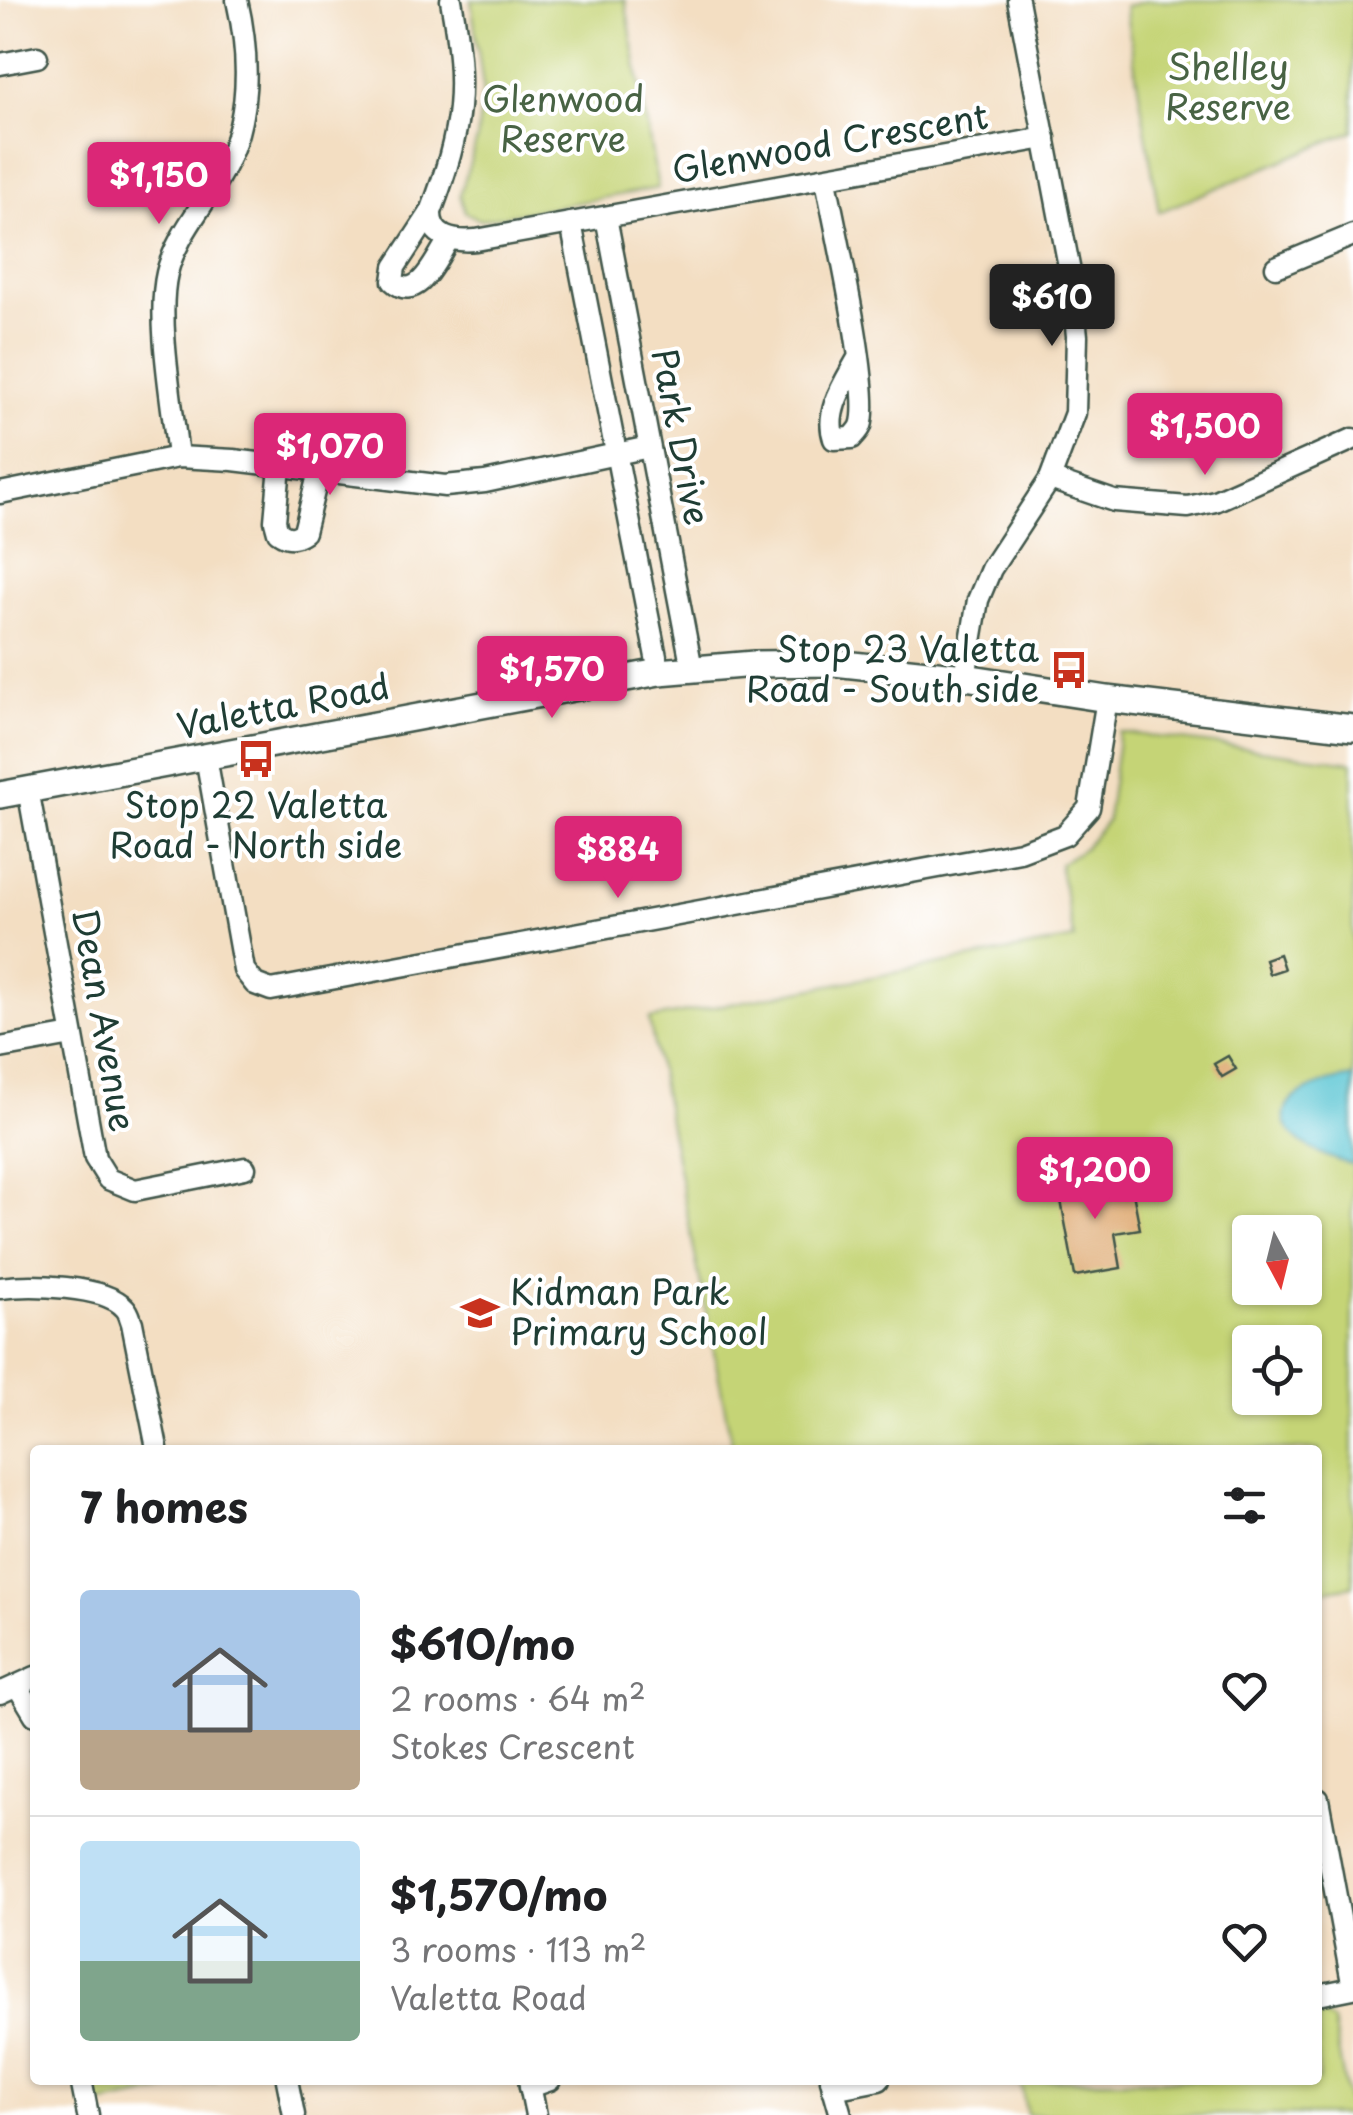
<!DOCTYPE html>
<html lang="en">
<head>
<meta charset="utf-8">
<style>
	body { margin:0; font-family:"Playpen Sans",sans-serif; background:#f6f6f6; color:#202124; height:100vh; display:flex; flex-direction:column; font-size:38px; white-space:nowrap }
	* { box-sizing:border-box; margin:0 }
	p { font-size:32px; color:#757577 }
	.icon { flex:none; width:55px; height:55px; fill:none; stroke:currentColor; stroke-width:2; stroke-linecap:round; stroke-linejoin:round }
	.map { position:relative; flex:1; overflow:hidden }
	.side { position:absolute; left:30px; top:1445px; width:1292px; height:640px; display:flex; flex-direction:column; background:#fff; border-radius:10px; box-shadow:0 2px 8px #0004 }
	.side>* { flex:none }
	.needle { width:65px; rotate:173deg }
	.buttons { position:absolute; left:1232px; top:1215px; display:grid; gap:20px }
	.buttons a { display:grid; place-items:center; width:90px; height:90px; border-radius:10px; background:#fff; box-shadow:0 2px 8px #0004; font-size:50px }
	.price { position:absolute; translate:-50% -85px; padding:0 22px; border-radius:10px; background:#db2777; color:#fff; font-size:32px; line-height:65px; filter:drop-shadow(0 2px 5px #0008) }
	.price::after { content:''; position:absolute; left:50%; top:60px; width:30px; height:22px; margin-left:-15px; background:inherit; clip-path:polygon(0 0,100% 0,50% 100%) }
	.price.on { background:#222; color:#fff }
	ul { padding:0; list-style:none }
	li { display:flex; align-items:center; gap:30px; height:250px; padding:0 50px }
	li+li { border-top:2px solid #e0e0e0 }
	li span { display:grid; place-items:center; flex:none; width:280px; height:200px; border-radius:10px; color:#555 }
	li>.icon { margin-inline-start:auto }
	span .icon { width:120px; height:120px; fill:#fffc; stroke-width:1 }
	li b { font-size:42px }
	h2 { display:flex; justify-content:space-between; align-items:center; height:120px; padding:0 50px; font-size:42px }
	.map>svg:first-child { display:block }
	.green { fill:#c5d476; stroke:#728855; stroke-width:2.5; fill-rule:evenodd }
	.water { fill:#5bc6d4; stroke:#3d8284; stroke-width:2.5 }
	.building { fill:#dfab74 }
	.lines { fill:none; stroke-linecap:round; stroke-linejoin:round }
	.minor-casing { stroke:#3f5549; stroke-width:25 }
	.tertiary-casing { stroke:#3f5549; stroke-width:30 }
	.minor { stroke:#fff; stroke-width:20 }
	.tertiary { stroke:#fff; stroke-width:25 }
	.labels { text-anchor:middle; stroke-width:8; stroke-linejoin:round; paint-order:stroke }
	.park-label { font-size:35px; fill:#486344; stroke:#fff }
	.street-label { font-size:35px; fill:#1f3d34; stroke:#fff }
	.poi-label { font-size:35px; fill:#1f3d34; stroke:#fff; text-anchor:end }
</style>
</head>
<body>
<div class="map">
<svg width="1353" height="2115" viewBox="0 0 1353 2115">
	<rect width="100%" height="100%" fill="#fff"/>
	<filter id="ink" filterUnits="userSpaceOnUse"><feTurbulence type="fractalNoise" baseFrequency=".01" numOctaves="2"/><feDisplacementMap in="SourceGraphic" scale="20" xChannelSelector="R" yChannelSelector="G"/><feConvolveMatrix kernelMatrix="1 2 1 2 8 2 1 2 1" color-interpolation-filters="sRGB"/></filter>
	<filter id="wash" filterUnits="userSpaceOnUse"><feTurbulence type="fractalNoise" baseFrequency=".0048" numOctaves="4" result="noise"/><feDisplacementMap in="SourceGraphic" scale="40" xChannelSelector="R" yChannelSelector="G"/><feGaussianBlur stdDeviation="2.25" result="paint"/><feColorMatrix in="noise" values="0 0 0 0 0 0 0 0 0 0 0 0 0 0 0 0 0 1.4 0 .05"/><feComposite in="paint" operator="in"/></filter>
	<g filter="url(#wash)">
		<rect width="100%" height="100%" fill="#f3dec2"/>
		<g class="green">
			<polygon points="471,0 625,0 658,188 480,220 465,212 460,195 477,139 483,87"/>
			<polygon points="1148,0 1353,0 1353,131 1159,212 1125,7"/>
			<path d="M1119,732L1353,762V1586L1318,1592V1450H733L649,1019L1074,939L1059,864L1084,848L1107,821ZM1250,1232H1305V1288H1250ZM1250,1342H1305V1398H1250Z"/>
			<polygon points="1323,2015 1333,2022 1350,2115 1027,2115 1020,2080 1318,2080 1318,2016"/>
			<polygon points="88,2080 217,2080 90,2107"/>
		</g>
		<path class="water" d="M1353,1077V1165C1268,1142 1256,1092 1353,1077Z"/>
		<g id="blocks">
			<g class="building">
				<polygon points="1279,954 1284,969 1269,974 1265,959"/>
				<polygon points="1228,1056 1236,1069 1222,1077 1214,1064"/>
				<polygon points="1103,1170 1108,1198 1133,1193 1140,1229 1115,1233 1121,1268 1075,1276 1057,1179"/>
			</g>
		</g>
	</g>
	<g filter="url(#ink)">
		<use href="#blocks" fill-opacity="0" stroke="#3f5549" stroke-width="2.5"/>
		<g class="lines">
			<g class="minor-casing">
				<g id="minor">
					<path d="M451,0C467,89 463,127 431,212C430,238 454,242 476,240L1045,138"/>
					<polyline points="0,64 37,57"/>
					<path d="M826,180C834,223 873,393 861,426C859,431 855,434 852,438L834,439C824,411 845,382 858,358"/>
					<path d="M431,212L395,267L393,281C418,305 437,257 449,239"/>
					<polyline points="606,217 692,669"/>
					<polyline points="571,223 659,672"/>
					<polyline points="1276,267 1353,235"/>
					<path d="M178,457C173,408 156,319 167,273C176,236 204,206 222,172C251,120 250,57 237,0"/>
					<path d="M280,466L275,521L278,532C288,539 294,539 304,532L319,471"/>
					<polyline points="1050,479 1114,501 1188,507 1215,501 1353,439"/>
					<polyline points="0,493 178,457 233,460 445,486 485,482 649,447"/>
					<polyline points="965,677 978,600 991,569 1050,479 1075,413 1077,336 1071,277 1018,0"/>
					<polyline points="206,757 244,970 255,984 271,990 1020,852 1065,835 1089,808 1107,699"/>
					<polyline points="28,789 95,1158 108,1179 135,1190 245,1168"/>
					<polyline points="0,1048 72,1035"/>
					<path d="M0,1288C29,1284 105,1285 125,1308C129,1312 130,1318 132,1323L157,1448"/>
					<polyline points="18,1687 35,1715"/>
					<polyline points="0,1693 35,1677"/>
					<polyline points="1318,1799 1353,1988 1318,1995"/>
					<polyline points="81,2080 88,2115"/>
					<polyline points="287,2080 294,2115"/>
					<polyline points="529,2080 536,2115"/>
					<polyline points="831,2080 841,2115"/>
					<polyline points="530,2087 550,2080"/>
					<polyline points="833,2089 879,2080"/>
				</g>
			</g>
			<g class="tertiary-casing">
				<polyline id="tertiary" points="0,795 659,672 754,664 834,663 965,677 1107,699 1353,728"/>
			</g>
			<use href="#minor" class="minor"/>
			<use href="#tertiary" class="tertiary"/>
		</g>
	</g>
	<defs>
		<g id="bus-bare" transform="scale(3)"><path d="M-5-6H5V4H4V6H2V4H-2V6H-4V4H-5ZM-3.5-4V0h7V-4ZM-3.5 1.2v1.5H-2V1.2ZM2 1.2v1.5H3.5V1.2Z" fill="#c8321e" stroke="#fff" stroke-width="2.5" paint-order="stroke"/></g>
		<g id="school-bare" transform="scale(3)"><path d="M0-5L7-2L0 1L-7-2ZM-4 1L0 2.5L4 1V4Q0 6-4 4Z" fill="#c8321e" stroke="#fff" stroke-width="2.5" paint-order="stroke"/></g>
	</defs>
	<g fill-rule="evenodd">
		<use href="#bus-bare" x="1069" y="670"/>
		<use href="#bus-bare" x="256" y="759"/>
		<use href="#school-bare" x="480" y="1313"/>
	</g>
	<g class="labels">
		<g class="park-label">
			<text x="1228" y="80">Shelley<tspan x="1228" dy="40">Reserve</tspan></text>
			<text x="563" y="112">Glenwood<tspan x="563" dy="40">Reserve</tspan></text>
		</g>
		<g class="street-label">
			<text transform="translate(830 144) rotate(-10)" y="12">Glenwood Crescent</text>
			<text transform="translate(680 437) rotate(79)" y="12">Park Drive</text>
			<text transform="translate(283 707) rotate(-11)" y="12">Valetta Road</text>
			<text transform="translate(103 1020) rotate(80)" y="12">Dean Avenue</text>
		</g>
		<g class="poi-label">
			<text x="1039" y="662">Stop 23 Valetta<tspan x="1039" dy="40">Road - South side</tspan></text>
			<text x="256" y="818" text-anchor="middle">Stop 22 Valetta<tspan x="256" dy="40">Road - North side</tspan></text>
			<text x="510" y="1305" text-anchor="start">Kidman Park<tspan x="510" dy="40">Primary School</tspan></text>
		</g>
	</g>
</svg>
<div class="buttons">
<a><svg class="needle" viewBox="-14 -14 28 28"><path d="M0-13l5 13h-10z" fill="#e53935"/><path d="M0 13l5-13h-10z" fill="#757577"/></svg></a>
<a><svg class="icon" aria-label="locate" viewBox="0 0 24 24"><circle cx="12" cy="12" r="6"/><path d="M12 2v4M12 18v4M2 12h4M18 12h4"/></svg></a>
</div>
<b class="price" style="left:159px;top:227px">$1,150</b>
<b class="price on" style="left:1052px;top:349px">$610</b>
<b class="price" style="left:1205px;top:478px">$1,500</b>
<b class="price" style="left:330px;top:498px">$1,070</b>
<b class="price" style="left:552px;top:721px">$1,570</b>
<b class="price" style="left:618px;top:901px">$884</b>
<b class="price" style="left:1095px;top:1222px">$1,200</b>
<section class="side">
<h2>7 homes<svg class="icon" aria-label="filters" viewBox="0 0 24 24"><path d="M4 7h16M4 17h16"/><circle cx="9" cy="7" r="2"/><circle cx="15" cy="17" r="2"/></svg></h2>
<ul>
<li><span style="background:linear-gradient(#a9c7e8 70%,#b9a48a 0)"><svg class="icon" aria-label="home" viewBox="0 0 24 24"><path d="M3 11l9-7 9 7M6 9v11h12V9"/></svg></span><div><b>$610/mo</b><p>2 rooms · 64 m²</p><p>Stokes Crescent</p></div><svg class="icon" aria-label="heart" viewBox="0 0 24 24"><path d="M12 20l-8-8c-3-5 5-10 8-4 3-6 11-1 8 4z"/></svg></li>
<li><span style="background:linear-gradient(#bfe0f5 60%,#7fa58c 0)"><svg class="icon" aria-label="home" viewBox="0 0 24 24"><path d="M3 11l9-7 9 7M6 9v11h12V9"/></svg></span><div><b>$1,570/mo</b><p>3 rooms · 113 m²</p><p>Valetta Road</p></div><svg class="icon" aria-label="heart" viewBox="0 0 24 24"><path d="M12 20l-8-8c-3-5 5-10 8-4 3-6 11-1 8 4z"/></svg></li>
</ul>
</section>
</div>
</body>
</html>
